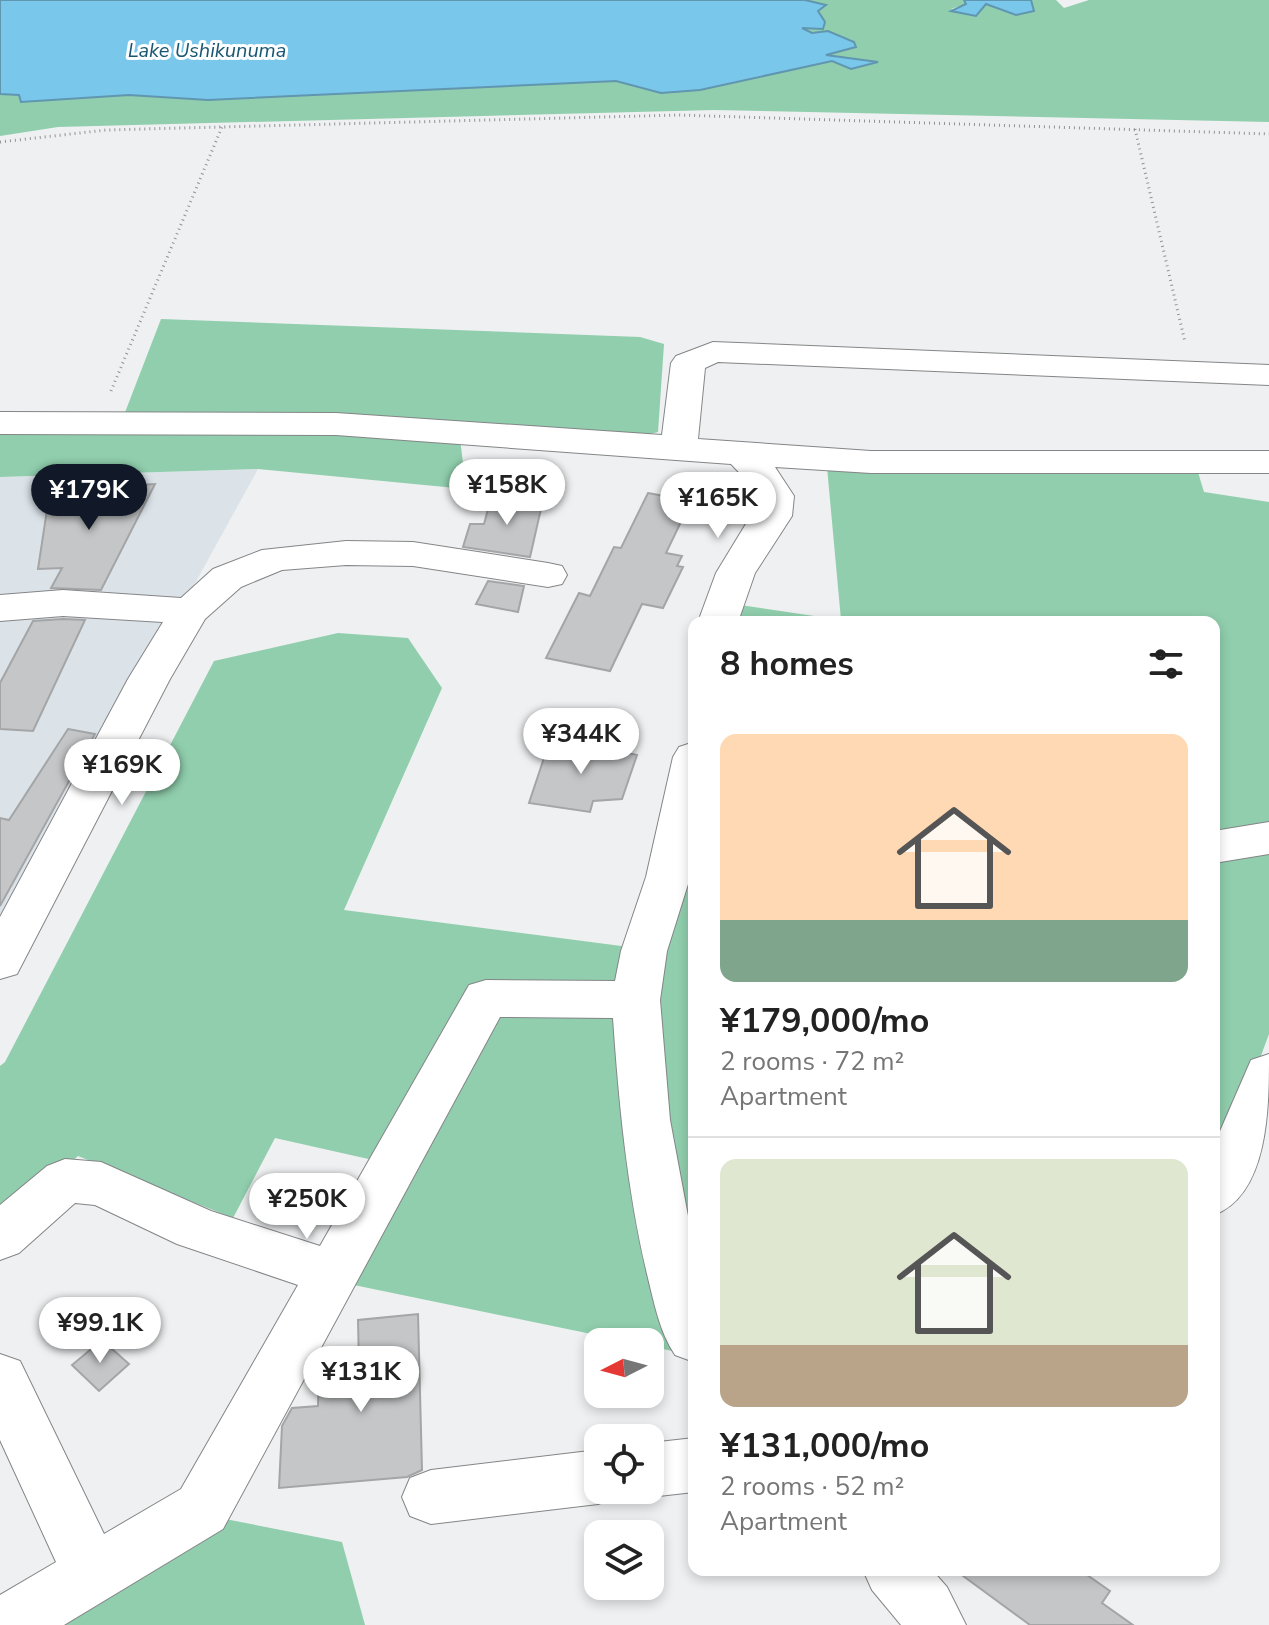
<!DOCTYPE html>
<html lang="en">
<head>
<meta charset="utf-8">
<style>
	body { margin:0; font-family:"Nunito Sans",sans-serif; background:#f6f6f6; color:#222; height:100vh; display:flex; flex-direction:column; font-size:30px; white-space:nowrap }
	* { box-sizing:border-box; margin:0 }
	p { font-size:26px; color:#767676 }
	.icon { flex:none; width:44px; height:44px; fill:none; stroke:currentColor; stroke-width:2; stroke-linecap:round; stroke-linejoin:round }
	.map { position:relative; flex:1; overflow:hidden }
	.sheet { position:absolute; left:688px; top:616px; width:532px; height:960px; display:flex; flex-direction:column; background:#fff; border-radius:16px; box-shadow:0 4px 12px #0003 }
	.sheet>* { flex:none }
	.needle { width:52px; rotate:264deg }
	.tools { position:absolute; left:584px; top:1328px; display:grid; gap:16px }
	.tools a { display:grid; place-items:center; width:80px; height:80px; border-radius:16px; background:#fff; box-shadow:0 4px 12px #0003; font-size:40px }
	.price { position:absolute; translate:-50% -68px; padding:0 18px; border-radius:28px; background:#fff; color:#222; font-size:26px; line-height:52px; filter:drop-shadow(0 2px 4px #0008) }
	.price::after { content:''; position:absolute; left:50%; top:48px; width:24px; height:18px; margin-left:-12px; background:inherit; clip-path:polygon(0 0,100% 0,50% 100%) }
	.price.active { background:#111827; color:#fff }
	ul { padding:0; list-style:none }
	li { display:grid; align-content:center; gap:16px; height:424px; padding:0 32px }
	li+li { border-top:2px solid #e0e0e0 }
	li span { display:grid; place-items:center; height:248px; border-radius:16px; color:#555 }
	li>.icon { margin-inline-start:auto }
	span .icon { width:144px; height:144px; fill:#fffc; stroke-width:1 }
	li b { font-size:34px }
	h2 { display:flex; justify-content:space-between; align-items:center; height:96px; padding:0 32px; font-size:34px }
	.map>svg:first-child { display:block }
	.built { fill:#dbe3e9 }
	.green { fill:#90cead }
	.water { fill:#7ac7ec; stroke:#6096b0; stroke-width:2 }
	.building { fill:#c4c6c7; stroke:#a4a5a6; stroke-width:2 }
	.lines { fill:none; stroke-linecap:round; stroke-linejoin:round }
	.minor-casing { stroke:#848587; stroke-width:2 }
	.path { stroke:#919293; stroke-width:3; stroke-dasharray:1 4; stroke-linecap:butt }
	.minor { fill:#fff; fill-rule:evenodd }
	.labels { text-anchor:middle; stroke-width:6; stroke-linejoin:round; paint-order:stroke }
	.far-water-label { font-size:20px; font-style:italic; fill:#19566f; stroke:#fcfeff }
</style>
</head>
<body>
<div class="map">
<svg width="1269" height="1625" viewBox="0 0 1269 1625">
	<rect width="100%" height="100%" fill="#eef0f1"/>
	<polygon class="built" points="258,469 0,937 0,477"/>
	<g class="green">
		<polygon points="805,0 964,0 966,4 951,9 975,16 986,4 1016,15 1034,11 1031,0 1056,0 1064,8 1089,0 1269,0 1269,122 714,110 58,127 0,136 0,94 20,95 21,102 129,95 208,100 616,81 661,93 700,90 832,60 840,65 856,59 823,55 832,53 828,32 812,33 802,28 812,29 818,11 825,5"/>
		<polygon points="161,319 640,337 664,344 658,432 638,437 124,415"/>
		<polygon points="223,429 460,438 466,489 258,469 0,477 0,435"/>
		<polygon points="827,467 1197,469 1204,492 1269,502 1269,828 1214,837 1214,622 734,622 740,605 841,620"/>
		<polygon points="338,633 408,638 442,688 344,910 629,947 648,1277 672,1351 650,1346 650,1342 630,1342 349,1284 413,1169 275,1138 233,1218 78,1156 0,1222 0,1066 5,1062 214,661"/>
		<polygon points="1269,848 1269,1034 1228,1145 1214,1162 1214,856"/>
		<polygon points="694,872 694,1307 650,986 682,894"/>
		<polygon points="220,1518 342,1542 365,1625 54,1625"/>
	</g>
	<g class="water">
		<polygon points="0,0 805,0 826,5 818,11 825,22 823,29 802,28 812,33 828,31 854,42 856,47 826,55 878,62 851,69 832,61 700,90 661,93 616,81 208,100 129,95 21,102 19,95 0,94"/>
		<polygon points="964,0 1031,0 1034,11 1016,15 986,4 976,16 951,11 966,4"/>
	</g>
	<g class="building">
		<polygon points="155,484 101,590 51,588 62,568 38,569 50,490"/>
		<polygon points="648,493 691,501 666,553 682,556 677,566 683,567 663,608 642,604 610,671 546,658 579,593 590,596 614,547 621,548"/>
		<polygon points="532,496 543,500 530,557 463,547 470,524 484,524 491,498 530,500"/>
		<polygon points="488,581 524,586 518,612 476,604"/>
		<polygon points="63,619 85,620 33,731 0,729 0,683 33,621"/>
		<polygon points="68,729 95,734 0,906 0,818 9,820"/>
		<polygon points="567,740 637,755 622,799 593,801 590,812 529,803 549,743 565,745"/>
		<polygon points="418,1314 422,1470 407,1477 279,1488 282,1426 292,1408 318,1406 319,1370 359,1367 358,1320"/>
		<polygon points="102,1340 129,1364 99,1391 72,1365"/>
		<polygon points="955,1570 1080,1570 1110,1591 1102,1603 1133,1625 1030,1625"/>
	</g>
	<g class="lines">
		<g class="minor-casing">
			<g id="minor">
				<polygon points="713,342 1269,365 1269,385 718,362 705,368 698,439 871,451 1269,451 1269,473 871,473 775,467 794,496 792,516 755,573 738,622 698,622 716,573 758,504 753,487 731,464 336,435 0,434 0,412 336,413 662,435 671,363 676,356"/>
				<polygon points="346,541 413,542 548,563 562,566 567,575 562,584 548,587 413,566 346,565 282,570 241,587 205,619 170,679 17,974 0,979 0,917 128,679 163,622 63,616 0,621 0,595 63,590 181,598 213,569 262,550"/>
				<path d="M694,742V865L667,951L660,1000L670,1120L694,1248V1362L675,1355C659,1331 654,1302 647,1274C627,1189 619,1105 613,1018L500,1017L223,1529L64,1625H0V1595L56,1562L0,1440V1354L20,1361L104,1534L181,1489L298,1285L177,1244L95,1205L75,1203L19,1253L0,1260V1205L47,1166L65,1159L101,1162L211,1211L320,1246L469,985L486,980L615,981L621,951L646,877L673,757L679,747Z"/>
				<polygon points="1269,822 1269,854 1214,863 1214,831"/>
				<path d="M1269,1054C1269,1106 1269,1194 1214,1215V1145L1251,1060Z"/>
				<polygon points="694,1438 694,1492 650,1497 632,1490 650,1490 650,1443"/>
				<polygon points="598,1450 598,1490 621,1490 619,1496 598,1504 431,1524 410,1516 402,1497 410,1478 431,1470"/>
				<polygon points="863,1570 932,1570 947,1587 966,1625 901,1625 872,1590"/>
			</g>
		</g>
		<g class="path">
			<polyline points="1135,129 1185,342"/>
			<polyline points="0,142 106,130 679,115 1269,134"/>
			<polyline points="111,391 222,127"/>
		</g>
		<use href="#minor" class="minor"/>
	</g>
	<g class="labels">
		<g class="far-water-label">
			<text x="207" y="57">Lake Ushikunuma</text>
		</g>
	</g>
</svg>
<div class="tools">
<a><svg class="needle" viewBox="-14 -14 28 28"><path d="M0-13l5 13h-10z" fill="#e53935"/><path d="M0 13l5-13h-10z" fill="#767676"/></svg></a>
<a><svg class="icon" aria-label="locate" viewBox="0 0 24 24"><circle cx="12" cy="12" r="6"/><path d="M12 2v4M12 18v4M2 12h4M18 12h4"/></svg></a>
<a><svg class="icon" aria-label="layers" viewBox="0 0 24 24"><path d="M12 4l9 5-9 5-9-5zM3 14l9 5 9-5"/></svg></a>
</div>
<b class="price" style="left:507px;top:527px">¥158K</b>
<b class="price active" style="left:89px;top:532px">¥179K</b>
<b class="price" style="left:718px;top:540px">¥165K</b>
<b class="price" style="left:581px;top:776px">¥344K</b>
<b class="price" style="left:122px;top:807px">¥169K</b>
<b class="price" style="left:307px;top:1241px">¥250K</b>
<b class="price" style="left:100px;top:1365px">¥99.1K</b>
<b class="price" style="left:361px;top:1414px">¥131K</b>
<section class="sheet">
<h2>8 homes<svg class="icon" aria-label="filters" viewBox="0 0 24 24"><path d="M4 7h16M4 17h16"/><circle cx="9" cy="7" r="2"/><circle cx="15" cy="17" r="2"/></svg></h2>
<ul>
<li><span style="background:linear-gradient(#ffd9b3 75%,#7fa58c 0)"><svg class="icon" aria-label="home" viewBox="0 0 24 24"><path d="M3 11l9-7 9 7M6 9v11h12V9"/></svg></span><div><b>¥179,000/mo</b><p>2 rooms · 72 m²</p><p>Apartment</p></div></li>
<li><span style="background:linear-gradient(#dfe7d0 75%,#b9a48a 0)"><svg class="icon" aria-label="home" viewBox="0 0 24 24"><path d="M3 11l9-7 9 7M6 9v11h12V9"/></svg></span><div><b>¥131,000/mo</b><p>2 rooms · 52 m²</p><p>Apartment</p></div></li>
</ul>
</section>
</div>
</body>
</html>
